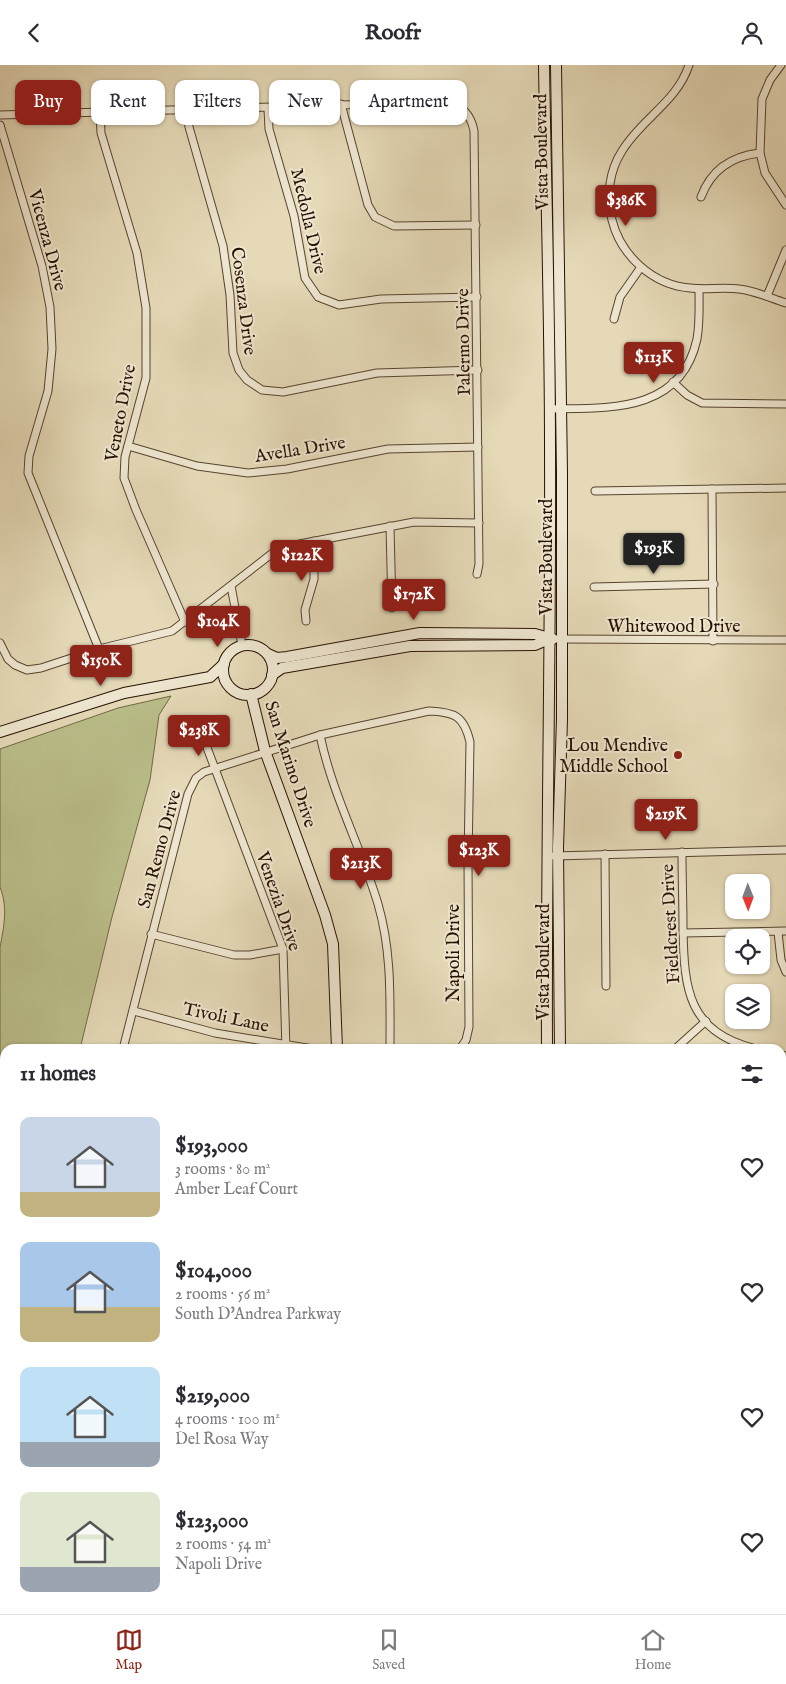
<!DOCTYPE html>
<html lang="en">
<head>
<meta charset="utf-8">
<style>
	body { margin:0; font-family:"IM FELL English",serif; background:#f2f2f3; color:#2b2b33; height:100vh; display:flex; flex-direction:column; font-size:19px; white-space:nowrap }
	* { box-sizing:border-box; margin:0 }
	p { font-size:16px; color:#7c7c81 }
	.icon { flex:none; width:28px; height:28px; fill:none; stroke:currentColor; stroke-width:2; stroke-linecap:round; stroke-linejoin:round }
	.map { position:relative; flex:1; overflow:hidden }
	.details { position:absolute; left:0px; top:979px; width:786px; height:571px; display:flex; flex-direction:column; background:#fff; border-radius:15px 15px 0 0; box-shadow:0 1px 4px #0004 }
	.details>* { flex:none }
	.banner { position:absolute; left:15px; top:15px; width:500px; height:45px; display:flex; gap:10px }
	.needle { width:32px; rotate:179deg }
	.fabs { position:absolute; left:725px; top:809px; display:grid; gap:10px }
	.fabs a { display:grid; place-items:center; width:45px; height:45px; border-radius:10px; background:#fff; box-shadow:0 1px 4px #0004; font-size:25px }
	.price { position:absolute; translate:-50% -42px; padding:0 11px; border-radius:5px; background:#8f2418; color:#fff; font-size:16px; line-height:32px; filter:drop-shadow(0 1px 2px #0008) }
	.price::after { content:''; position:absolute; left:50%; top:30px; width:15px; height:11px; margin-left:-8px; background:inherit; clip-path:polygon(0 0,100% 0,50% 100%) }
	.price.selected { background:#222; color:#fff }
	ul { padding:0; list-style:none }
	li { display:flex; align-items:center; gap:15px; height:125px; padding:0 20px }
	li span { display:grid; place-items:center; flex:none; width:140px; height:100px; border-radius:10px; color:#555 }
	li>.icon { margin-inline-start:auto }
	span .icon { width:60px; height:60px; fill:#fffc; stroke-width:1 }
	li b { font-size:21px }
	h2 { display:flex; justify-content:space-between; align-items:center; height:60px; padding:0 20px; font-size:21px }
	.pill { padding:0 18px; border-radius:10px; background:#fff; box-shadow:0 1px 4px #0004; font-size:18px; line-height:45px }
	.pill.selected { background:#8f2418; color:#fff }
	header { display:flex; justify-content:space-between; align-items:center; height:65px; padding:0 20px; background:#fff; font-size:22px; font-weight:700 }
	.dock { display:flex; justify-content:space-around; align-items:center; height:70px; border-top:1px solid #e1e1e2; background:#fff; font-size:14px; color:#7c7c81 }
	.dock a { display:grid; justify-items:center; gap:2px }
	.dock .selected { color:#8f2418 }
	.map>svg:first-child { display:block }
	.green { fill:#babe8a; stroke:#716845 }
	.water { fill:#9cb7bb; stroke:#6e7570 }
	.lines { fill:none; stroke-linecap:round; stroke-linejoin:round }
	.street-casing { stroke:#57432e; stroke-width:9 }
	.secondary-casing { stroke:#281100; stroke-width:12 }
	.street { stroke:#eee6d0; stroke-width:7 }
	.secondary { stroke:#eee6d0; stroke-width:10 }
	.poi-dot { fill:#8f2418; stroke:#eee6d0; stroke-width:2 }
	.labels { text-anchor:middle; stroke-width:4; stroke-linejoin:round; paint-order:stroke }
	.street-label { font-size:18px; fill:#281100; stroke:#eee6d0 }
	.poi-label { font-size:18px; fill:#281100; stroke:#eee6d0; text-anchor:end }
</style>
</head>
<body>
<header><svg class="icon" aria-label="back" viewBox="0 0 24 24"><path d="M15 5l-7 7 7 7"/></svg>Roofr<svg class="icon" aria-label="person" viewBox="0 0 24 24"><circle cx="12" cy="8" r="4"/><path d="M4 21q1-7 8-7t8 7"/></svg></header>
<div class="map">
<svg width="786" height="1549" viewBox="0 0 786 1549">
	<rect width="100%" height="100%" fill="#e5d9b7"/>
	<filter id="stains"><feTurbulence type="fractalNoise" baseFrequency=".004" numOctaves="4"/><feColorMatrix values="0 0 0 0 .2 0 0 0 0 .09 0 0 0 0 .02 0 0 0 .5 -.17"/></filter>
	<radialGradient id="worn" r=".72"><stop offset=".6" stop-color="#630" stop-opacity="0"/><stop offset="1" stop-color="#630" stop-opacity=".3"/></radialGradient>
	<path class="green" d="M171,631L159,650L150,715L112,852L80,984H5V1327L0,1330V882C4,862 8,842 0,822V684L118,643Z"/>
	<polygon class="water" points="0,1234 5,1238 5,1312 0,1314"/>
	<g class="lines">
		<g class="street-casing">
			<g id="street">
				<path d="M689,0C677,37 641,54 622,86C609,106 606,132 612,155C621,191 653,220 690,223C706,225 723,222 739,224C756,226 770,233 786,238"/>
				<polyline points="781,0 770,15 762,34 760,88 765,108 786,140"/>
				<polyline points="341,39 368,140 375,152 394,161 476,160"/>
				<polyline points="268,44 269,64 294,151 305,213 318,232 339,240 381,234 477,232"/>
				<polyline points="187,46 189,62 223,181 230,230 233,288 239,305 247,315 262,325 283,327 377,308 478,305"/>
				<polyline points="100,48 101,68 137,188 146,243 146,313 125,392 124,413 136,445 185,557"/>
				<path d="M0,50L446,37C462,40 471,50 474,66L479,499L477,509"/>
				<polyline points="0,60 42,201 50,242 52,284 48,326 29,391 28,408 99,584"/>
				<path d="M701,132C711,105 732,91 760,88"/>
				<polyline points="767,231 786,185"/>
				<polyline points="614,254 620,232 641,202"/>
				<polyline points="673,317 687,330 702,338 786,339"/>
				<path d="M550,344C609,343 681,348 697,274C700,257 699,240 699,224"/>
				<polyline points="128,381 197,401 248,408 287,404 388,384 478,382"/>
				<polyline points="712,424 713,576"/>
				<polyline points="595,426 786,423"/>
				<polyline points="390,461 392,543"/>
				<polyline points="231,521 242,580"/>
				<polyline points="594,522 714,519"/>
				<polyline points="306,556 305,545 314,514 314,476"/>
				<polyline points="562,574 786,575"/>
				<polyline points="0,578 8,594 15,600 27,605 41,603 99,584 172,566 279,483 414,457 479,458"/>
				<path d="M320,670C332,729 361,782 378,839C392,887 390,935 390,984"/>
				<polyline points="203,672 283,884 286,984"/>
				<path d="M682,787C682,812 683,838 683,863C684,925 688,967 756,984"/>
				<polyline points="605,789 606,921"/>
				<polyline points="554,791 786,785"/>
				<polyline points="778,867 781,895 786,907"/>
				<polyline points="683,868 786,866"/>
				<polyline points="151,869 234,890 250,890 283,884"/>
				<polyline points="134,946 215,968 313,984"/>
				<path d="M123,984L188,729L196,713L204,707L320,670L429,646C455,647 464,651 470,677L468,796L469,962L466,975L460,984"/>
				<polyline points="675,984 706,956"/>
				<polyline points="781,990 786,991"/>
				<polyline points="0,1390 5,1386"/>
				<polyline points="0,1451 5,1454"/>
				<polyline points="784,1467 786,1467"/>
				<polyline points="371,1545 371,1549"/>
				<polyline points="775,1549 786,1548"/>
			</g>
		</g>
		<g class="secondary-casing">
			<g id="secondary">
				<path d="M544,0C546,127 550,254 550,381C551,582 546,783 547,984"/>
				<polyline points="556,0 562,408 562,654 558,783 560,984"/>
				<circle cx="248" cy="605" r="25"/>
				<polyline points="268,589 277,593 287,592 420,568 535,569 553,574"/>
				<polyline points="272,610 282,603 410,581 535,580 549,574"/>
				<polyline points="251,629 265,686 325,850 333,879 337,984"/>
				<polyline points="0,667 124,628 210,612 224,599"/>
				<polyline points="781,1406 786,1406"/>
				<polyline points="781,1417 786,1417"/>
				<polyline points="0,1478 5,1466"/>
				<polyline points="550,1545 550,1549"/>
				<polyline points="562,1545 562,1549"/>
				<polyline points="754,1545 754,1549"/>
			</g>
		</g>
		<use href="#street" class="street"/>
		<use href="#secondary" class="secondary"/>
	</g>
	<circle class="poi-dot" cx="678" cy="690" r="5"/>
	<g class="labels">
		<g class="street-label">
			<text transform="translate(541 87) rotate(-91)" y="6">Vista Boulevard</text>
			<text transform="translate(309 156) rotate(77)" y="6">Medolla Drive</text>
			<text transform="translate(48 175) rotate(75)" y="6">Vicenza Drive</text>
			<text transform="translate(244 236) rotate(83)" y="6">Cosenza Drive</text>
			<text transform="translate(463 277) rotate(-91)" y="6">Palermo Drive</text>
			<text transform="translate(120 348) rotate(-79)" y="6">Veneto Drive</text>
			<text transform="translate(300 384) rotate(-9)" y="6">Avella Drive</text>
			<text transform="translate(546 492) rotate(-90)" y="6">Vista Boulevard</text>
			<text x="674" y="567">Whitewood Drive</text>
			<text transform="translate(291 699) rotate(72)" y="6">San Marino Drive</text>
			<text transform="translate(159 784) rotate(-75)" y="6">San Remo Drive</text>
			<text transform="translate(279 836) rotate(71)" y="6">Venezia Drive</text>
			<text transform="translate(670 859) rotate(-93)" y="6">Fieldcrest Drive</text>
			<text transform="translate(453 888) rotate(-90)" y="6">Napoli Drive</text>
			<text transform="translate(543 897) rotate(-90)" y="6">Vista Boulevard</text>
			<text transform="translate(226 952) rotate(12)" y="6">Tivoli Lane</text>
		</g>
		<g class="poi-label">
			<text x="668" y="686">Lou Mendive<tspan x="668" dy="21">Middle School</tspan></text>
		</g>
	</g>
	<rect width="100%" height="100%" filter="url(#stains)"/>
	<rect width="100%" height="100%" fill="url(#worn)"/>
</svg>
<div class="fabs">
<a><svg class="needle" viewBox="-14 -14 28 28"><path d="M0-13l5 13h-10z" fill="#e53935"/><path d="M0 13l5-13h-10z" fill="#7c7c81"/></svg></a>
<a><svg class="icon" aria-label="locate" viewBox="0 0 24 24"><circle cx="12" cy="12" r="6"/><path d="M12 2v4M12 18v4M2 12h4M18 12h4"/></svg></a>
<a><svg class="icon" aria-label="layers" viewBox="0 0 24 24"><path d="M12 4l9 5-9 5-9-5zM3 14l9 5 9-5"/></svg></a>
</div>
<b class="price" style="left:626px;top:162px">$386K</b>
<b class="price" style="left:654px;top:319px">$113K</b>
<b class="price selected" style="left:654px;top:510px">$193K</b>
<b class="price" style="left:302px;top:517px">$122K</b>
<b class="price" style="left:414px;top:556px">$172K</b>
<b class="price" style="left:218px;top:583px">$104K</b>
<b class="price" style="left:101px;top:622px">$150K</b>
<b class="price" style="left:199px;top:692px">$238K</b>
<b class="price" style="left:666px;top:776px">$219K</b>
<b class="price" style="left:479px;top:812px">$123K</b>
<b class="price" style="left:361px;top:825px">$213K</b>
<div class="banner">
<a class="pill selected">Buy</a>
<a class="pill">Rent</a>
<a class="pill">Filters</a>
<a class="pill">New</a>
<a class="pill">Apartment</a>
</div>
<section class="details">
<h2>11 homes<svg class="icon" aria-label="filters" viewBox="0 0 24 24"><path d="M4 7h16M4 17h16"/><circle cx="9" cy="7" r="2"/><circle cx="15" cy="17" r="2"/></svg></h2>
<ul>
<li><span style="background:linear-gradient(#c9d6e8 75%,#c2b280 0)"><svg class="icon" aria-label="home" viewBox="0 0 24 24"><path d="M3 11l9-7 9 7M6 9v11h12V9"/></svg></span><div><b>$193,000</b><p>3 rooms · 80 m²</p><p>Amber Leaf Court</p></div><svg class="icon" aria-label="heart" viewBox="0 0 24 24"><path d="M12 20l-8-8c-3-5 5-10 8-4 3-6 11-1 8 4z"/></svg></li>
<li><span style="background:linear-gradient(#a9c7e8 65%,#c2b280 0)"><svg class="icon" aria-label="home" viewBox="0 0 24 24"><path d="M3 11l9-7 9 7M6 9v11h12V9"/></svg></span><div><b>$104,000</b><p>2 rooms · 56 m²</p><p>South D'Andrea Parkway</p></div><svg class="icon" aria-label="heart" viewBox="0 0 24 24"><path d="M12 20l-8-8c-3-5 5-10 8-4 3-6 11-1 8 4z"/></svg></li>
<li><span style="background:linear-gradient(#bfe0f5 75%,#9aa5b1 0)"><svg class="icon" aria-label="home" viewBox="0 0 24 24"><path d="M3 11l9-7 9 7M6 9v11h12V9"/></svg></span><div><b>$219,000</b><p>4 rooms · 100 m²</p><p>Del Rosa Way</p></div><svg class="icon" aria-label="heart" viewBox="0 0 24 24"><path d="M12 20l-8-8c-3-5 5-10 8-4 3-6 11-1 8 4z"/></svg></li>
<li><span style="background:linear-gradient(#dfe7d0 75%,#9aa5b1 0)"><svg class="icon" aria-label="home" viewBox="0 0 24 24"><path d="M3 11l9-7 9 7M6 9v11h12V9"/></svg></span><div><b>$123,000</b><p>2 rooms · 54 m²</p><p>Napoli Drive</p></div><svg class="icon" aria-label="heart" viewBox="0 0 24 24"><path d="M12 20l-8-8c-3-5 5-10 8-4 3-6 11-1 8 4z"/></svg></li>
</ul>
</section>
</div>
<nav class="dock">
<a class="selected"><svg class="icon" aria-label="map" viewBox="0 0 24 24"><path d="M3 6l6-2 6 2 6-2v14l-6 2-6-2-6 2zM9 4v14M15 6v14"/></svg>Map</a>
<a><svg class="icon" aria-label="saved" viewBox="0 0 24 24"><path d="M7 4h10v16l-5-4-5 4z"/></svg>Saved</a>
<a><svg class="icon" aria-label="home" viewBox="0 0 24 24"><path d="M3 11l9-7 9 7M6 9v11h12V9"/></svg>Home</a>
</nav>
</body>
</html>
